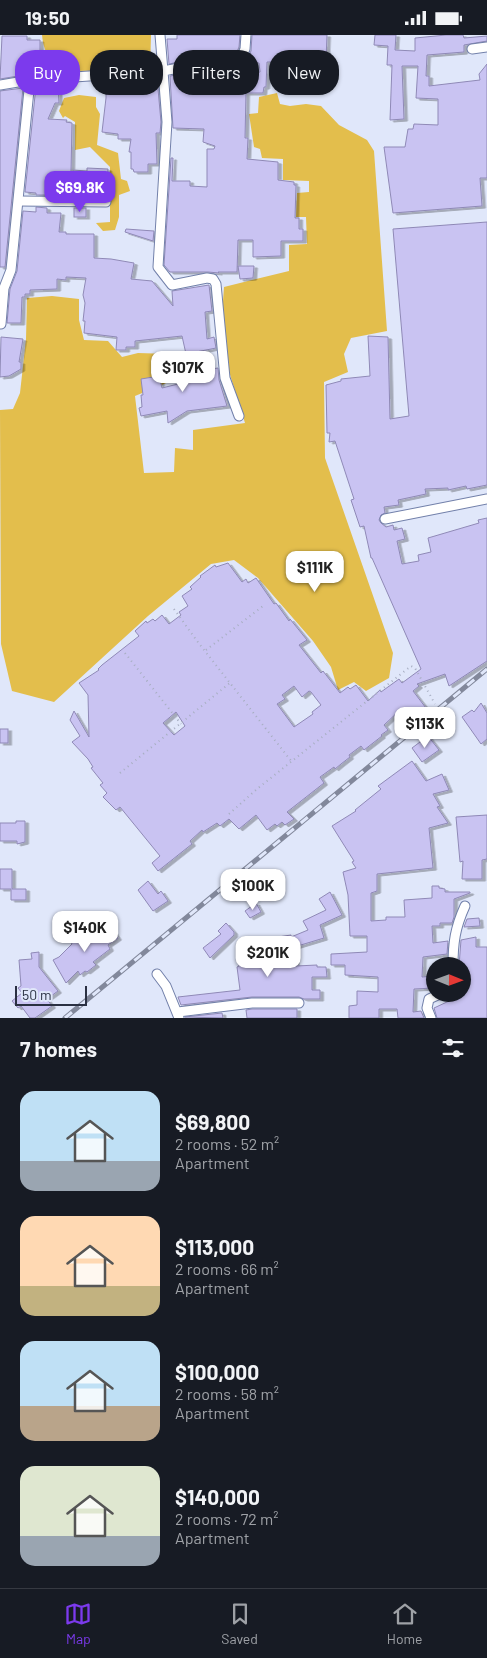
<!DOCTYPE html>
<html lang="en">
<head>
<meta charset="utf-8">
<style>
	body { margin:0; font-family:Barlow,sans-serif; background:#20242c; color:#f1f3f6; height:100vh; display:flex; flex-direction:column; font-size:19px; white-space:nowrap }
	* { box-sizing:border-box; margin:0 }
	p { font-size:16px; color:#9ea1a6 }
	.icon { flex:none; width:28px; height:28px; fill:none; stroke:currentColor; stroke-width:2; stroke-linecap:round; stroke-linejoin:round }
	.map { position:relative; height:983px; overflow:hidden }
	.sheet { display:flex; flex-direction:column; background:#171b24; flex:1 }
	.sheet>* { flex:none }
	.top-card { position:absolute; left:15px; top:15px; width:458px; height:45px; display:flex; gap:10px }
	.needle { width:32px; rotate:91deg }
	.fabs { position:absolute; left:426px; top:922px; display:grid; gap:10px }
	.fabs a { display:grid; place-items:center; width:45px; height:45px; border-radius:50%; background:#171b24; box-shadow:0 1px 4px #0004; font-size:25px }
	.scale { position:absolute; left:15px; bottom:12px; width:72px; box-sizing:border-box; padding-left:5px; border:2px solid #2a3042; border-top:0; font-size:14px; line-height:18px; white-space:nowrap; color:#2a3042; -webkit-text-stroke:4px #e0e7fa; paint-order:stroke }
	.price { position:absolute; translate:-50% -42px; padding:0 11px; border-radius:10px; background:#fff; color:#222; font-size:16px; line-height:32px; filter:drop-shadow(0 1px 2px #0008) }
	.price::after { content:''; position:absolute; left:50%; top:30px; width:15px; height:11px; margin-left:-8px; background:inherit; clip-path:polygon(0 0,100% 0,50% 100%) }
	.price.active { background:#7c3aed; color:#fff }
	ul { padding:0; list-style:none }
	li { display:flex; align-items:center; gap:15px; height:125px; padding:0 20px }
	li span { display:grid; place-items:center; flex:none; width:140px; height:100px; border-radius:15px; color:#555 }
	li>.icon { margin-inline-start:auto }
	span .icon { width:60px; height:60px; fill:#fffc; stroke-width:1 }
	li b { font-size:21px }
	h2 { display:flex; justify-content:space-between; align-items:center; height:60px; padding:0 20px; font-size:21px }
	.tag { padding:0 18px; border-radius:20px; background:#171b24; box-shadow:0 1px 4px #0004; font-size:18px; line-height:45px }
	.tag.active { background:#7c3aed; color:#fff }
	.status { display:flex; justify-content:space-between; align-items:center; height:35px; padding:0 25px; background:#171b24; direction:ltr }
	.status svg { height:14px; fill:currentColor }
	.tabs { display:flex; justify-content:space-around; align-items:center; height:70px; border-top:1px solid #363941; background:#171b24; font-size:14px; color:#9ea1a6 }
	.tabs a { display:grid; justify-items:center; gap:2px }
	.tabs .active { color:#7c3aed }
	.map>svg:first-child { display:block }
	.water { fill:#e3be4c }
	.building { fill:#c9c3f2; stroke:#8f89b6; fill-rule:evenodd; filter:url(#shadow) }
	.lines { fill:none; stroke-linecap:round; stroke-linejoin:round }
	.street-casing { stroke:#7280aa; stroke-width:11 }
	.path { stroke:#a7aec1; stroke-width:2; stroke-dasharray:1 4; stroke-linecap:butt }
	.street { stroke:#fff; stroke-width:9 }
	.rail-casing { stroke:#82889b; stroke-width:5 }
	.rail { stroke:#e0e7fa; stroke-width:3; stroke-dasharray:9; stroke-linecap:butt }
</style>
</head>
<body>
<div class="status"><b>19:50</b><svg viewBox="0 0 49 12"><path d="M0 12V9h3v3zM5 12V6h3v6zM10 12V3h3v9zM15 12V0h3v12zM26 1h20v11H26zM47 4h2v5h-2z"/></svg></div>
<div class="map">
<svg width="487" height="983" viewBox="0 0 487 983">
	<defs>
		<filter id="shadow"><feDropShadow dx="3.5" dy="2" stdDeviation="0" flood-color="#0004"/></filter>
	</defs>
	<rect width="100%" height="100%" fill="#e0e7fa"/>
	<g class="water">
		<path d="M42,0H151L150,35L72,36C52,32 44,20 42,0Z"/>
		<polygon points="277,58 280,69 290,71 306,69 321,71 339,90 367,105 374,116 387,296 351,303 344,319 348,337 324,347 325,423 393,618 389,643 366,656 354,647 338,655 331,632 313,606 258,543 234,525 211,529 148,581 54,667 12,656 1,609 0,375 13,374 20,358 26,304 27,263 52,261 79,264 79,285 84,305 108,306 122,322 138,318 170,319 176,344 135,361 144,438 174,437 175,413 193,415 193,395 245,388 227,330 222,281 224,252 289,236 289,210 307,209 306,182 296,182 297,158 309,157 309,146 283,145 283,124 262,123 260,114 254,112 249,79 258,78 259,62"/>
		<polygon points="79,60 96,62 96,72 100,79 97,110 118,118 121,144 127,146 130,156 119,160 119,182 115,195 103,196 96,188 110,187 110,132 90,112 75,115 75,87 65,81 63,83 59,76 64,63"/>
	</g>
	<g class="building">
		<polygon points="177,0 240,0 239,12 236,19 229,23 184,26 169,29 167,4 177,4"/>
		<polygon points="252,0 327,0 326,25 320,25 320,32 309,31 309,24 297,24 297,21 277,21 277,27 267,27 266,52 264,52 263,58 246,58 245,103 248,103 247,124 278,127 278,145 294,147 294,150 296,150 295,183 299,183 299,194 303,194 303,206 281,206 281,221 253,222 253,205 238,205 237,237 218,237 219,238 208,237 170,237 164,230 171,123 173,123 172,146 190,146 190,151 207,152 207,114 214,114 215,111 203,107 204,94 173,93 170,41 189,38 189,45 220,41 219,54 241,53 242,39 260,37 259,28 245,28 251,16"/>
		<polygon points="375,0 396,0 395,15 415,16 415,3 446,0 463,0 464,3 487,1 487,6 464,10 464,17 427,20 426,41 429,41 429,51 480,45 479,39 487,29 487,143 480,143 482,171 393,178 384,112 405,112 408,94 413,94 414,89 438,90 438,64 416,63 418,31 402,31 404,84 390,85 392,30 387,30 388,11 374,10"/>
		<polygon points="2,1 27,1 27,5 40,5 40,31 44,31 44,33 56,33 56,37 30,39 0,44"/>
		<polygon points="157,43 161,87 160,98 156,98 157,129 148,129 148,137 134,137 133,134 131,134 131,117 129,117 131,104 118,104 118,99 102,97 106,63 106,46"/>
		<polygon points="58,49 59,68 55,68 48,84 67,85 66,87 72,88 71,137 66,137 63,160 36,160 36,158 25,157 36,51"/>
		<polygon points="23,53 5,232 0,232 0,56"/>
		<polygon points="87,133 108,134 106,161 74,160 73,135 87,136"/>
		<polygon points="36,172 47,173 47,178 61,178 59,197 66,197 66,199 94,199 94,223 111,224 134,228 131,244 152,246 173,271 172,256 209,250 212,276 205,277 207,304 214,302 216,313 186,319 182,301 135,306 135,312 126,312 126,315 116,315 117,302 84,298 85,286 83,286 85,268 83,260 86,243 66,242 66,245 57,244 57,254 30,255 30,259 25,259 25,262 22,262 21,288 7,288 10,254 17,236 23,176 36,177"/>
		<rect x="74" y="173" width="12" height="9"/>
		<path d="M487,187V450L467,454L466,451L448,455V453L425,454L426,459L398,465L399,470L384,472L385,478L381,480L379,485L381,488L386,492L393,490L394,495L402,493L405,504L397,506L402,529L419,526L418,520L431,517L428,503L479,488L478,485L487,483V626L449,651L445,639L417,649L419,651L413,656L426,673L407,688L399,676L384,690L388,695L381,700L382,701L364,715L361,711L349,720L350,722L341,729L335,734L334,732L320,742L324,748L287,777L294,784L285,790L282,787L277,791L275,789L267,795L256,780L239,794L229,784L220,791L217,788L203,797L202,795L190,806L192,809L158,836L152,828L160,821L120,772L116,775L103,762L107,758L100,750L103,748L91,733L93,732L88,724L72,707L80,701L70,685L74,676L89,702L88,660L79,648L99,635L98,634L102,630L139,601L135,596L146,586L147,588L153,584L155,586L162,580L169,589L181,580L179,577L188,571L182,561L192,554L190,552L201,542L200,541L215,530L216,532L228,528L242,547L246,544L248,548L256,543L274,569L276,568L289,586L290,584L307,605L299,610L321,638L323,636L340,658L348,652L350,654L356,650L368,666L380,655L381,657L399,644L402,648L421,634L372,523H371L364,491L360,492L351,465L354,464L335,406L329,407L330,398H327L326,350L341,346V344L370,341L368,301L388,302L390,384L409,381L393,194ZM294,651L302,662L309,656L311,657L321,670L312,677L313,679L294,692L277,669L285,664L282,660ZM176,677L185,691L174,700L163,688Z"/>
		<polygon points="126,194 154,196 153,206 125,197"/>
		<polygon points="238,231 254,231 253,243 240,244"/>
		<polygon points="1,302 23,304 19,327 21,327 21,334 9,341 0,342"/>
		<polygon points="189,322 191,337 218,333 219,345 227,371 187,376 168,388 167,376 141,381 139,373 142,372 141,360 143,360 141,344 159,341 162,353 182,348 179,326"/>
		<polygon points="481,668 487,678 487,704 481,709 462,682 472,675 474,677"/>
		<rect x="0" y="694" width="8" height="14"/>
		<polygon points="428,701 439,715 422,727 412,713"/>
		<polygon points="412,726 426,746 442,739 449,755 433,759 440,771 437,772 448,788 429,793 433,833 377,839 377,856 371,858 371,886 386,885 386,882 405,882 404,865 432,863 432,851 439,851 439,853 445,854 445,857 470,857 470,858 454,864 454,882 452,888 440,888 440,891 432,891 433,908 448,906 447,919 423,922 422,942 433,941 434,953 414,954 413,977 421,976 424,983 398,983 397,974 379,974 379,983 349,983 349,971 357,970 357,956 378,957 378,942 345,940 345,930 331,930 331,919 367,917 367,901 350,901 348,860 343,837 356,833 352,827 354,826 332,791 356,776 355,775 381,754 378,751"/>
		<polygon points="487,780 487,824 482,825 482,844 462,844 463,826 460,827 456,782"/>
		<polygon points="16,786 25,786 25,807 17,809 17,806 0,806 0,788 16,788"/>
		<polygon points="0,834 12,834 12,854 26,854 26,865 11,865 11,854 0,854"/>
		<polygon points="148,846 158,859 161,856 168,866 153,876 138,855"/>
		<polygon points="330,857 342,880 320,890 324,903 281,916 278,902 291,900 291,902 308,895 303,886 326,875 319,864"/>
		<polygon points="256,868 261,877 250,883 245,876"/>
		<polygon points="479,883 480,891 464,892 467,884"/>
		<polygon points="226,888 234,897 234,900 210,923 203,913 221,899 218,896"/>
		<polygon points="108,889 118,903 108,910 110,914 93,927 96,930 87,937 85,936 80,940 78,936 66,948 53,925 59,922 72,909 71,907 77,903 78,904 86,898 89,902"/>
		<polygon points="476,902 476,912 487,912 487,983 437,983 434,973 462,960 462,931 459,931 461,905"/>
		<polygon points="262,906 263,916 277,915 294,916 296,931 317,930 317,932 326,932 327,942 312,942 312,955 320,955 320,964 304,964 299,962 252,962 181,970 178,962 240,955 237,932 239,931 238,923 251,920 249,908"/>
		<polygon points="39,917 39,932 58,956 47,964 52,971 35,983 30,983 21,971 18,973 12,966 22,958 18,953 21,951 19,925 32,924 31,918"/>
		<polygon points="252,974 297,974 297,983 247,983 246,975"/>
		<polygon points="222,978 223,983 185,982"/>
	</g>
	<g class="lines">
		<g class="street-casing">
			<g id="street">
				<polyline points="472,14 487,12"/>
				<polyline points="0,50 30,45 163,36 160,0"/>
				<polyline points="19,166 106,167"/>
				<polyline points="1,289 4,253 11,235 30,45"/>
				<polyline points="239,381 225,343 216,249 213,244 207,243 172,250 158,232 167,87 163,36 184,32 231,29 241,23 245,14 246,0"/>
				<polyline points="385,484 487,464"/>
				<path d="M453,931C453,908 455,893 465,871"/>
				<polyline points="157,939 166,951 179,983"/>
				<polyline points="178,977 252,968 299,968"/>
				<polyline points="431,983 427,973 429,964 440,959"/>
			</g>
		</g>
		<g class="path">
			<polyline points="174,574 197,606 292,727"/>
			<polyline points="206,615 263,571"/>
			<polyline points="125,618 181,689"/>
			<polyline points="120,738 231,647"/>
			<polyline points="229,779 257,754 411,631 415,633 435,669"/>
		</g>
		<use href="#street" class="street"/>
		<g class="rail-casing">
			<polyline id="rail" points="65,983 487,634"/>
		</g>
		<use href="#rail" class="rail"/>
	</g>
</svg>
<div class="fabs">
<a><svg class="needle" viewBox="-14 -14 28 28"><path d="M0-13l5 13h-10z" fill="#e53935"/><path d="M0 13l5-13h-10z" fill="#9ea1a6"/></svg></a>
</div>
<div class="scale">50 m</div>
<b class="price active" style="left:80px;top:178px">$69.8K</b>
<b class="price" style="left:183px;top:358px">$107K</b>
<b class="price" style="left:315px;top:558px">$111K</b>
<b class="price" style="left:425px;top:714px">$113K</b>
<b class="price" style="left:253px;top:876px">$100K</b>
<b class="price" style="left:85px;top:918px">$140K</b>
<b class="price" style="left:268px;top:943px">$201K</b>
<div class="top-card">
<a class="tag active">Buy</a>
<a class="tag">Rent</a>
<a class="tag">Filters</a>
<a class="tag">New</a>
</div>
</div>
<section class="sheet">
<h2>7 homes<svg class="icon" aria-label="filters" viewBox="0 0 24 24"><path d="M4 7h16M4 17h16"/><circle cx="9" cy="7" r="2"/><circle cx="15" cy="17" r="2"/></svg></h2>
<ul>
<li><span style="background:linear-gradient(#bfe0f5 70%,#9aa5b1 0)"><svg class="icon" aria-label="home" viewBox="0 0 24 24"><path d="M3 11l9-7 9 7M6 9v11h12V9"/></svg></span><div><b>$69,800</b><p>2 rooms · 52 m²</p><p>Apartment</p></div></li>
<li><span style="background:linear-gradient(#ffd9b3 70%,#c2b280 0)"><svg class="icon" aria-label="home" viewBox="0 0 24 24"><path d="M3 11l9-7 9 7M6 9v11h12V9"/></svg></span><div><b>$113,000</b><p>2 rooms · 66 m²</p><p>Apartment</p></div></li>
<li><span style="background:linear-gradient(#bfe0f5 65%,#b9a48a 0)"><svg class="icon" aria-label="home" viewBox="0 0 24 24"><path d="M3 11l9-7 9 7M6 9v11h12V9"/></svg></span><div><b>$100,000</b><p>2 rooms · 58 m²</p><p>Apartment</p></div></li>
<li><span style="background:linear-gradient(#dfe7d0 70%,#9aa5b1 0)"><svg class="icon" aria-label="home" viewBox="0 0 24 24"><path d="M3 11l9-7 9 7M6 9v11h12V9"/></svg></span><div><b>$140,000</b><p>2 rooms · 72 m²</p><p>Apartment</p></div></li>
</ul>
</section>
<nav class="tabs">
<a class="active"><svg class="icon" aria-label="map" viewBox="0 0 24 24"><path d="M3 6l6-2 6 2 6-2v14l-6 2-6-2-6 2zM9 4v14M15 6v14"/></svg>Map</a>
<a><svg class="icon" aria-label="saved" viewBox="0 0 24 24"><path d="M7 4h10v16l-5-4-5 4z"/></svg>Saved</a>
<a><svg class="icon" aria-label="home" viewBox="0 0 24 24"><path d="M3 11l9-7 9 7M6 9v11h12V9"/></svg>Home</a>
</nav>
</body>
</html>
